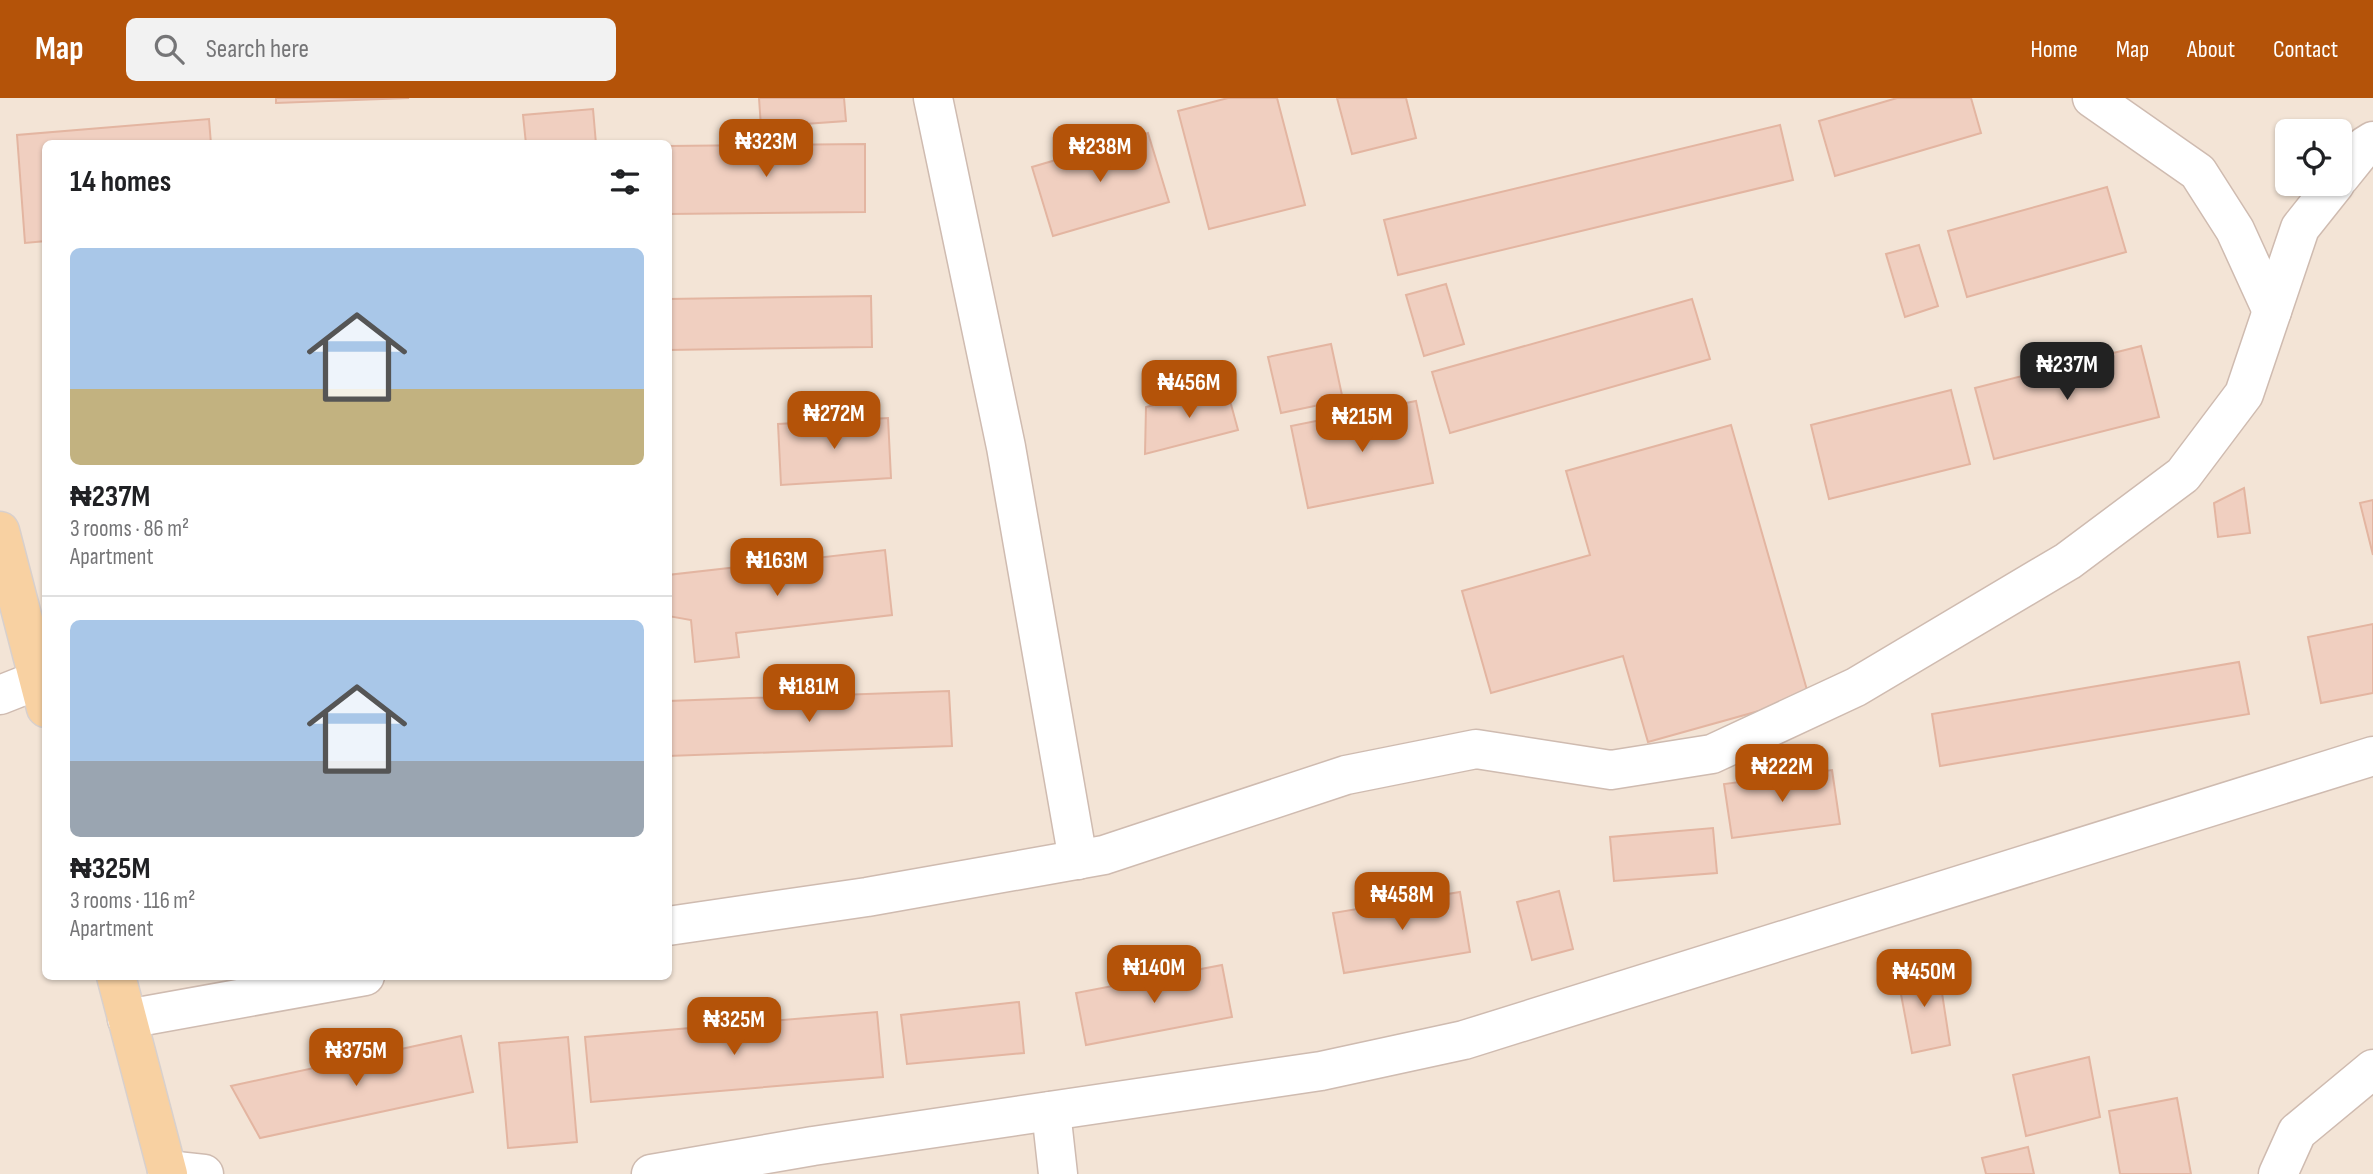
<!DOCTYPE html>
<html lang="en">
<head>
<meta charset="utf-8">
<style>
	body { margin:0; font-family:"Sofia Sans Condensed",sans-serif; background:#f2f2f2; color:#202124; height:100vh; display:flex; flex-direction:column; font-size:26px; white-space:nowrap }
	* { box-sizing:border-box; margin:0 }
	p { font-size:23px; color:#757577 }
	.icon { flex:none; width:38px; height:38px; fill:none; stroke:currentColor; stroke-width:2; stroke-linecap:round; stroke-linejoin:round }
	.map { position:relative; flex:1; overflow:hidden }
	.sheet { position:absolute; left:42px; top:42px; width:630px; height:840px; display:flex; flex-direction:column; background:#fff; border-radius:10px; box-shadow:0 2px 5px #0004 }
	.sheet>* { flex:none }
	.fabs { position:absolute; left:2275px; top:21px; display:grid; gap:14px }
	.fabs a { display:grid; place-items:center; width:77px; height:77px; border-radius:10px; background:#fff; box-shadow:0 2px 5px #0004; font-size:35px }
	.price { position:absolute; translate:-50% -60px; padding:0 16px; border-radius:14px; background:#b45309; color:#fff; font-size:23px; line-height:46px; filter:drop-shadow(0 2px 4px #0008) }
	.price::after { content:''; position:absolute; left:50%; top:42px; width:21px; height:16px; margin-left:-10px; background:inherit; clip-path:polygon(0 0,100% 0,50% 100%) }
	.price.on { background:#222; color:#fff }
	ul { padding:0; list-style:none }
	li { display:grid; align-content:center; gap:14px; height:371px; padding:0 28px }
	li+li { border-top:2px solid #e0e0e0 }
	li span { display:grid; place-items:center; height:217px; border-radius:10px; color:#555 }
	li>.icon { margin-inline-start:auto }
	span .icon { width:126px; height:126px; fill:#fffc; stroke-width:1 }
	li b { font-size:30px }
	h2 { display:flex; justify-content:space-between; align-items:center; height:84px; padding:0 28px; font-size:30px }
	header { display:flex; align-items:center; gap:42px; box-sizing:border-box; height:98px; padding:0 35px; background:#b45309; color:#fff }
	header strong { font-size:33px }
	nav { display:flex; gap:38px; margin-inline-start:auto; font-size:24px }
	.search { width:490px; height:63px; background:#f2f2f2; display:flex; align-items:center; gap:18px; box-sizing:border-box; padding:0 24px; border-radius:10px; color:#757577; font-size:26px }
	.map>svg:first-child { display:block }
	.residential { fill:#f3e4d6; fill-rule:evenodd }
	.building { fill:#f0cfc0; stroke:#e3b5a1; stroke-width:2 }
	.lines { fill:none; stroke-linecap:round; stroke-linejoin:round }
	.minor-casing { stroke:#cfbbb0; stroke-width:41 }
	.major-casing { stroke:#d8d0cd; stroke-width:41 }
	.minor { stroke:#fff; stroke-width:38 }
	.major { stroke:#f8d1a2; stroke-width:38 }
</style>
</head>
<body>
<header>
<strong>Map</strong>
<div class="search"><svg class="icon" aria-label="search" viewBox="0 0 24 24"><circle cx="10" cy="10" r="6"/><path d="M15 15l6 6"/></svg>Search here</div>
<nav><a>Home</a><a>Map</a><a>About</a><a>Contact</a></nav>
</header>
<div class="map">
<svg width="2373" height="1076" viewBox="0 0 2373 1076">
	<rect width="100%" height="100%" fill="#fcf2e7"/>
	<path class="residential" d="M0,0H2373V1076H0ZM2287,33H2340V86H2287ZM46,46H668V878H46Z"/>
	<g class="building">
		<polygon points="276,0 409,0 276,5"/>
		<polygon points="759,0 844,0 846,23 761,29"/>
		<polygon points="1228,0 1277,0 1305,107 1209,131 1178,13"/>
		<polygon points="1337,0 1406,0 1416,40 1352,56"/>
		<polygon points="1897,0 1971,0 1981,35 1835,78 1819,23"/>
		<polygon points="593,11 596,46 526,46 523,17"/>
		<polygon points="209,21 211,46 46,46 46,143 25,145 17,37"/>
		<polygon points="1780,27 1793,82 1398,177 1384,122"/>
		<polygon points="1148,35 1169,104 1053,138 1032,69"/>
		<polygon points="865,46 865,114 668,116 668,48"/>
		<polygon points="2107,89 2126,154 1967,199 1948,133"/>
		<polygon points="1919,147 1938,208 1905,219 1886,156"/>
		<polygon points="1446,186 1464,246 1424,258 1406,197"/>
		<polygon points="871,198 872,249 668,252 668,201"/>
		<polygon points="1692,201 1710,261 1450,335 1432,274"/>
		<polygon points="1331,246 1343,302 1281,315 1268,259"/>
		<polygon points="2141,248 2159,319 1994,361 1975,290"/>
		<polygon points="1226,288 1238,332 1145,356 1146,309"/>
		<polygon points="1951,292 1970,366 1829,401 1811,327"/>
		<polygon points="1416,303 1433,385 1308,410 1291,328"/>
		<polygon points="888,320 891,380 781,387 778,326"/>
		<polygon points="1731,327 1809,599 1648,644 1623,558 1491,595 1462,493 1590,457 1566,373"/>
		<polygon points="2244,390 2250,435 2218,439 2214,405"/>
		<polygon points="2373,402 2373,457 2360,405"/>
		<polygon points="885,452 892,517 736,535 739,559 695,564 691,522 668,518 668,477"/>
		<polygon points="2373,526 2373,595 2321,605 2308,539"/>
		<polygon points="2239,564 2249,616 1940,668 1932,616"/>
		<polygon points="949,593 952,648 668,658 668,603"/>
		<polygon points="1832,672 1840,726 1732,740 1724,686"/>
		<polygon points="1713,730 1717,775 1614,783 1610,739"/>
		<polygon points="1559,793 1573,851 1532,862 1517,804"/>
		<polygon points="1460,794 1470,854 1344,875 1333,815"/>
		<polygon points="1222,867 1232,919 1086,947 1076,895"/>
		<polygon points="1938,869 1950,947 1912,955 1897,875"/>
		<polygon points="1019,904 1024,955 907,966 901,917"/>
		<polygon points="877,914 883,979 591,1004 585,939"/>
		<polygon points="461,938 473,994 260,1040 231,988"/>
		<polygon points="568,939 577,1044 508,1050 499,945"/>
		<polygon points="2089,959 2100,1019 2026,1038 2013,977"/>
		<polygon points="2177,1000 2191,1076 2120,1076 2109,1013"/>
		<polygon points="2028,1049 2034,1076 1986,1076 1982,1060"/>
	</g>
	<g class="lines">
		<g class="minor-casing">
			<g id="minor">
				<polyline points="933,0 1006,349 1078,762"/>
				<polyline points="2092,0 2198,74 2235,132 2272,213"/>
				<polyline points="2340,79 2365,48 2373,43"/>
				<polyline points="0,597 38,582"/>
				<polyline points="668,828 867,799 1104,757 1346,677 1476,651 1611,672 1712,656 1856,589 2068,463 2183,377 2244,296 2300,130 2335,86"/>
				<polyline points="127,921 365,878"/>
				<polyline points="1051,1013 1058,1076"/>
				<polyline points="167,1072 204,1076"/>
				<polyline points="651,1076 813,1048 1321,973 1464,942 2373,658"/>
				<polyline points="2278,1076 2297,1034 2373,971"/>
			</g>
		</g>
		<g class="major-casing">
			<g id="major">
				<polyline points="0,433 46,610"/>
				<polyline points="116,878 168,1076"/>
			</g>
		</g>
		<use href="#minor" class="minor"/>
		<use href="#major" class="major"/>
	</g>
</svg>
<div class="fabs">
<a><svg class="icon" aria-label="locate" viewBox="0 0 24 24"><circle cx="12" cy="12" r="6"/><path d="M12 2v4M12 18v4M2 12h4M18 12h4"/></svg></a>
</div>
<b class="price" style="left:766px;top:81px">₦323M</b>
<b class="price" style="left:1100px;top:86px">₦238M</b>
<b class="price on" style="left:2067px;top:304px">₦237M</b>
<b class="price" style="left:1189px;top:322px">₦456M</b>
<b class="price" style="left:834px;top:353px">₦272M</b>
<b class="price" style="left:1362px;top:356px">₦215M</b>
<b class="price" style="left:777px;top:500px">₦163M</b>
<b class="price" style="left:809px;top:626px">₦181M</b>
<b class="price" style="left:1782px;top:706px">₦222M</b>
<b class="price" style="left:1402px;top:834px">₦458M</b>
<b class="price" style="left:1154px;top:907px">₦140M</b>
<b class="price" style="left:1924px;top:911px">₦450M</b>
<b class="price" style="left:734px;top:959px">₦325M</b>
<b class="price" style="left:356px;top:990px">₦375M</b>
<section class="sheet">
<h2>14 homes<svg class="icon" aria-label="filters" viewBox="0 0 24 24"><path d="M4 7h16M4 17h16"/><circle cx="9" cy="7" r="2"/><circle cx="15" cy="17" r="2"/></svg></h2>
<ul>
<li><span style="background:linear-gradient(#a9c7e8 65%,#c2b280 0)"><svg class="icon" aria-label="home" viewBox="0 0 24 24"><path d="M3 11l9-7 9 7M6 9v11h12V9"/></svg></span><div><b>₦237M</b><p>3 rooms · 86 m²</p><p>Apartment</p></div></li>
<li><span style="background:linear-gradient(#a9c7e8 65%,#9aa5b1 0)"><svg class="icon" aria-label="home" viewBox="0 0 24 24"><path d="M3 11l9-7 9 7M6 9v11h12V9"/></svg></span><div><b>₦325M</b><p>3 rooms · 116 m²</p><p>Apartment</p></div></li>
</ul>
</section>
</div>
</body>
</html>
